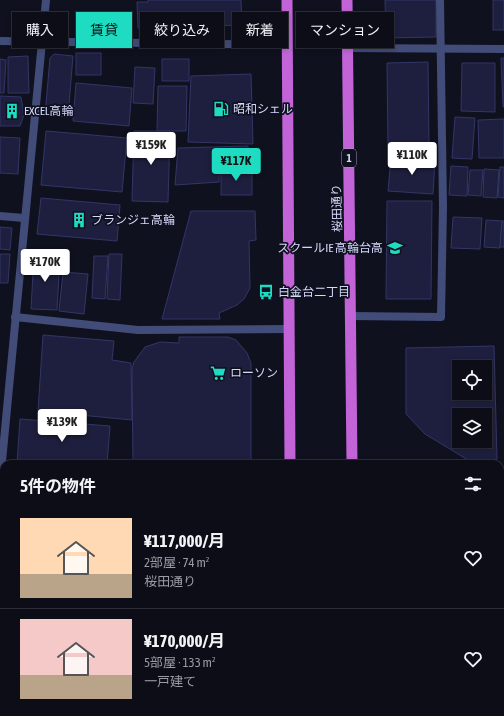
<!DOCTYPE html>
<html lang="ja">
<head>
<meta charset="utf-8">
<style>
	body { margin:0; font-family:"Asap Condensed","Noto Sans JP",sans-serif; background:#151620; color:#f1f3f6; height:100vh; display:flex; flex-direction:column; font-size:15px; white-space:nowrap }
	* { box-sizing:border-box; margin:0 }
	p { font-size:13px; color:#9a9ca1 }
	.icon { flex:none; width:22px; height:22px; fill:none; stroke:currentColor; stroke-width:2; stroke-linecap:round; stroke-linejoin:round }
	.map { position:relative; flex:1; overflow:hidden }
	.side { position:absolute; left:0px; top:460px; width:504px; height:256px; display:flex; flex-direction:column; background:#0c0d17; border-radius:12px 12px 0 0; box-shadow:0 2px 6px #0003,0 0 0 1px #2c2d36 }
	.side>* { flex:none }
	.banner { position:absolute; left:12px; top:12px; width:480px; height:36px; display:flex; gap:8px }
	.controls { position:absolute; left:452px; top:360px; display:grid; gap:8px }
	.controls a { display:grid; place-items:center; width:40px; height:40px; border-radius:0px; background:#0c0d17; box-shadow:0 2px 6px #0003,0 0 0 1px #2c2d36; font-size:20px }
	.price { position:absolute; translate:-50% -34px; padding:0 9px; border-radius:4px; background:#fff; color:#222; font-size:13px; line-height:26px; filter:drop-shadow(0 1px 2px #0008) }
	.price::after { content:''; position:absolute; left:50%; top:24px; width:12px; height:9px; margin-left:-6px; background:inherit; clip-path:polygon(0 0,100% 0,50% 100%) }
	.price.on { background:#1ddcc1; color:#111 }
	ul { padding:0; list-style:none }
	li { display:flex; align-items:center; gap:12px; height:100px; padding:0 20px }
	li+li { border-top:1px solid #2c2d36 }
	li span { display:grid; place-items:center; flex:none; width:112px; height:80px; border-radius:0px; color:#555 }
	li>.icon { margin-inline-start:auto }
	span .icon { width:48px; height:48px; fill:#fffc; stroke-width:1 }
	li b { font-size:17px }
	h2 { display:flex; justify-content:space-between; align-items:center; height:48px; padding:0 20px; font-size:17px }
	.chip { padding:0 14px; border-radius:0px; background:#0c0d17; box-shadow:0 2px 6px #0003,0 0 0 1px #2c2d36; font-size:14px; line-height:36px }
	.chip.on { background:#1ddcc1; color:#111 }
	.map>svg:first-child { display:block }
	.building { fill:#1e1f3e; stroke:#333567; fill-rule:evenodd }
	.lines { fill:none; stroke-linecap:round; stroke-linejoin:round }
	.service { stroke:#414c78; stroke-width:8 }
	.minor { stroke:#414c78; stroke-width:8 }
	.trunk { stroke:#c264d7; stroke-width:11 }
	.labels { text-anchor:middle; stroke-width:3.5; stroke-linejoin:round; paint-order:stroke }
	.shield { fill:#10111f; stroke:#999cb8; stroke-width:1 }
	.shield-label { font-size:11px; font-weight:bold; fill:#d4d8f9 }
	.poi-label { font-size:12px; fill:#d4d8f9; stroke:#10111f; text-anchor:start }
	.street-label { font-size:12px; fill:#d4d8f9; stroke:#10111f }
</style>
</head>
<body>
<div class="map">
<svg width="504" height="716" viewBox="0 0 504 716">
	<rect width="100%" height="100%" fill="#10111f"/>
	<g class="building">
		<polygon points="148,0 241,0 242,25 138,28 137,2 148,2"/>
		<polygon points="385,0 436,0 436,37 386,38"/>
		<rect x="493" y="0" width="11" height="30"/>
		<rect x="76" y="53" width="25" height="22"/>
		<polygon points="54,54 73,56 68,117 45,115 50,58"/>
		<polygon points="28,56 29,93 8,93 8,57"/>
		<polygon points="501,58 504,58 504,107 503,107"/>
		<polygon points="0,59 6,60 4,93 0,93"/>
		<rect x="162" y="59" width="27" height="22"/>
		<polygon points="428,62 429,146 388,147 387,63"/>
		<polygon points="462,63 495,63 495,112 461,111"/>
		<polygon points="135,67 155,68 153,104 133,103"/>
		<polygon points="251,74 253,144 188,142 191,76"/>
		<polygon points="76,83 132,88 129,126 73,121"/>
		<polygon points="158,86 187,86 186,131 157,131"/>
		<polygon points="0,96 21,97 24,115 20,126 0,126"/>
		<polygon points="455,117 475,118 472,159 452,158"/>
		<polygon points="504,119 504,158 479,158 478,120"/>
		<polygon points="46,131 127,138 122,192 41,185"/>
		<polygon points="134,131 170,131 168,202 132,201"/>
		<polygon points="0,137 20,138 18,174 0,173"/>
		<polygon points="248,146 248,163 219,164 219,182 175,185 178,148"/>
		<polygon points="391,157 435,161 433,194 388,191"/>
		<polygon points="451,166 468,167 467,196 449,195"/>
		<polygon points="500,167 504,167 504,198 498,197"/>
		<polygon points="484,169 499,170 497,198 483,197"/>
		<rect x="221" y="170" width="31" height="25"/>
		<polygon points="470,170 483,170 481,196 468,195"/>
		<polygon points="41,198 120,205 117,241 37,234"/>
		<polygon points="387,201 432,201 431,299 386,299"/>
		<polygon points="191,211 255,211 256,240 249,241 250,288 244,299 237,305 219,313 220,319 162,319"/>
		<polygon points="453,217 482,218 480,249 451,248"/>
		<polygon points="486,220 502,221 500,248 484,247"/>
		<polygon points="502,221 504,221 504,247 500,247"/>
		<polygon points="0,227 12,228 10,250 0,249"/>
		<polygon points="0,254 10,254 8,283 0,283"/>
		<polygon points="109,254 122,254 120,300 107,299"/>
		<polygon points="34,255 60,257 57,310 31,309"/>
		<polygon points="94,256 108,256 105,299 92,298"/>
		<polygon points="63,272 88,274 84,314 59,311"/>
		<polygon points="43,335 114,341 112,360 131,363 132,420 38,411"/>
		<polygon points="179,337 228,337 236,340 247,353 251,363 251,464 133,464 132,369 134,362 145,347 160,342 179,343"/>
		<path d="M494,346L497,459L473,463L425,434L406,414V348ZM459,367H485V393H459ZM459,415H485V441H459Z"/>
		<polygon points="20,419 110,426 107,464 17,464"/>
		<rect x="500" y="487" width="4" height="53"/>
		<rect x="500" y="549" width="4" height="82"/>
		<polygon points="4,592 4,649 1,649"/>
		<polygon points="1,652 4,652 4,682 0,682"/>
		<polygon points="0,708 4,708 4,712 25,712 25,716 0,716"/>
		<rect x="41" y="712" width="43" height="4"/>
		<rect x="148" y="712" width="108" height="4"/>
		<rect x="410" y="712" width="56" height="4"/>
	</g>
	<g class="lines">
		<g class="service">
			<polyline points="0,216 24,218"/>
			<polyline points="351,316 441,317 443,207 440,0"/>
		</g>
		<g class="minor">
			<polyline points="0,41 287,45"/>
			<polyline points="347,48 504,49"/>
			<polyline points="15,317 138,330 289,329"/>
			<polyline points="0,482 46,0"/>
			<polyline points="0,578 4,578"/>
		</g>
		<g class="trunk">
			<polyline points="287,0 290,464"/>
			<polyline points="347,0 352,464"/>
			<polyline points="292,712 292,716"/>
			<polyline points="353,712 353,716"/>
		</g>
	</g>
	<defs>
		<g id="fuel-bare" transform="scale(1.2)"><path d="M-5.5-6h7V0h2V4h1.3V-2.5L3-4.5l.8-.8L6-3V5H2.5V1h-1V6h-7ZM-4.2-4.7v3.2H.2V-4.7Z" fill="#1ddcc1" stroke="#10111f" stroke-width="2.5" paint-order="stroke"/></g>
		<g id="building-bare" transform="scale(1.2)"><path d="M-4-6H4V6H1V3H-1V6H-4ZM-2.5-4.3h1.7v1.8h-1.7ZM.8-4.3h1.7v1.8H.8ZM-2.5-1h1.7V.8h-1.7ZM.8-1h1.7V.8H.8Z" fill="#1ddcc1" stroke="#10111f" stroke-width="2.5" paint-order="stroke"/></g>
		<g id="school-bare" transform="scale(1.2)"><path d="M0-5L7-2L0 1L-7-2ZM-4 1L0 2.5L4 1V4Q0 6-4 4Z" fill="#1ddcc1" stroke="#10111f" stroke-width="2.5" paint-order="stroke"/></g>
		<g id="bus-bare" transform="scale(1.2)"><path d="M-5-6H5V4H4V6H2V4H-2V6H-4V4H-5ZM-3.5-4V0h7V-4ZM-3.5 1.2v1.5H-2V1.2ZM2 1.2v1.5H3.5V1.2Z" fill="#1ddcc1" stroke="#10111f" stroke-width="2.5" paint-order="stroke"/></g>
		<g id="supermarket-bare" transform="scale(1.2)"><path d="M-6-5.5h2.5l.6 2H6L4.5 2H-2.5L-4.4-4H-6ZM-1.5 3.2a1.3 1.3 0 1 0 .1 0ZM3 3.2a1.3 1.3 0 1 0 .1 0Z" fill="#1ddcc1" stroke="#10111f" stroke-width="2.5" paint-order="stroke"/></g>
	</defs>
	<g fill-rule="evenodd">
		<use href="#fuel-bare" x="221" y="109"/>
		<use href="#building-bare" x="12" y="111"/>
		<use href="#building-bare" x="79" y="220"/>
		<use href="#school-bare" x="395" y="248"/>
		<use href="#bus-bare" x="266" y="292"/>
		<use href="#supermarket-bare" x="218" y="373"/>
	</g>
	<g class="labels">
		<rect class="shield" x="342" y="149" width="14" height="18" rx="3"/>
		<g class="shield-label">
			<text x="349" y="162">1</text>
		</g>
		<g class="poi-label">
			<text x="233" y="113">昭和シェル</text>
			<text x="24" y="115">EXCEL高輪</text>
			<text x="91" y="224">ブランジェ高輪</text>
			<text x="383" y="252" text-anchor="end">スクールIE 高輪台高</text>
			<text x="278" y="296">白金台二丁目</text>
			<text x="230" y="377">ローソン</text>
		</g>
		<g class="street-label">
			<text transform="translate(337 208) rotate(-91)" y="4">桜田通り</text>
		</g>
	</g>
</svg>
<div class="controls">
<a><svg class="icon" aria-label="locate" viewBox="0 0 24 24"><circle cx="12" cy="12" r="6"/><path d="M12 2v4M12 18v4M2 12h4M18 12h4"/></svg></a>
<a><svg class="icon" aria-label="layers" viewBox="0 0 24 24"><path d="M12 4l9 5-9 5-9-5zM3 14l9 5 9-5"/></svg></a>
</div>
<b class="price" style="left:151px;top:166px">¥159K</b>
<b class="price" style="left:412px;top:176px">¥110K</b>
<b class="price on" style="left:236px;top:182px">¥117K</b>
<b class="price" style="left:45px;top:283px">¥170K</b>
<b class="price" style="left:62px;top:443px">¥139K</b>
<div class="banner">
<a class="chip">購入</a>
<a class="chip on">賃貸</a>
<a class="chip">絞り込み</a>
<a class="chip">新着</a>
<a class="chip">マンション</a>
</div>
<section class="side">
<h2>5件の物件<svg class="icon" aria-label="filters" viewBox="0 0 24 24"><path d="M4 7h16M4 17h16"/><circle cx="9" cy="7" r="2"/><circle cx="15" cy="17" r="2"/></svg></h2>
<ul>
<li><span style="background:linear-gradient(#ffd9b3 70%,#b9a48a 0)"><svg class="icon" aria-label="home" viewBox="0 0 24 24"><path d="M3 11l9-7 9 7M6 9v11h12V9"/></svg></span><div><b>¥117,000/月</b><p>2部屋 · 74 m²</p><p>桜田通り</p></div><svg class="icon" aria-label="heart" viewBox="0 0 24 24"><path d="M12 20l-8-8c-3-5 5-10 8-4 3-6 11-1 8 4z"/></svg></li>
<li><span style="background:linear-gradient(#f6c9c9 70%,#b9a48a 0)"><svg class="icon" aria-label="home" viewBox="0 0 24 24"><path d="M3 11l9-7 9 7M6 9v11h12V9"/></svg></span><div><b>¥170,000/月</b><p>5部屋 · 133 m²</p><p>一戸建て</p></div><svg class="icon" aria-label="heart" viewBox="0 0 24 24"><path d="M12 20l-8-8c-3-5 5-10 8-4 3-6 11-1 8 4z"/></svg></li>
</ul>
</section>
</div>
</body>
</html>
